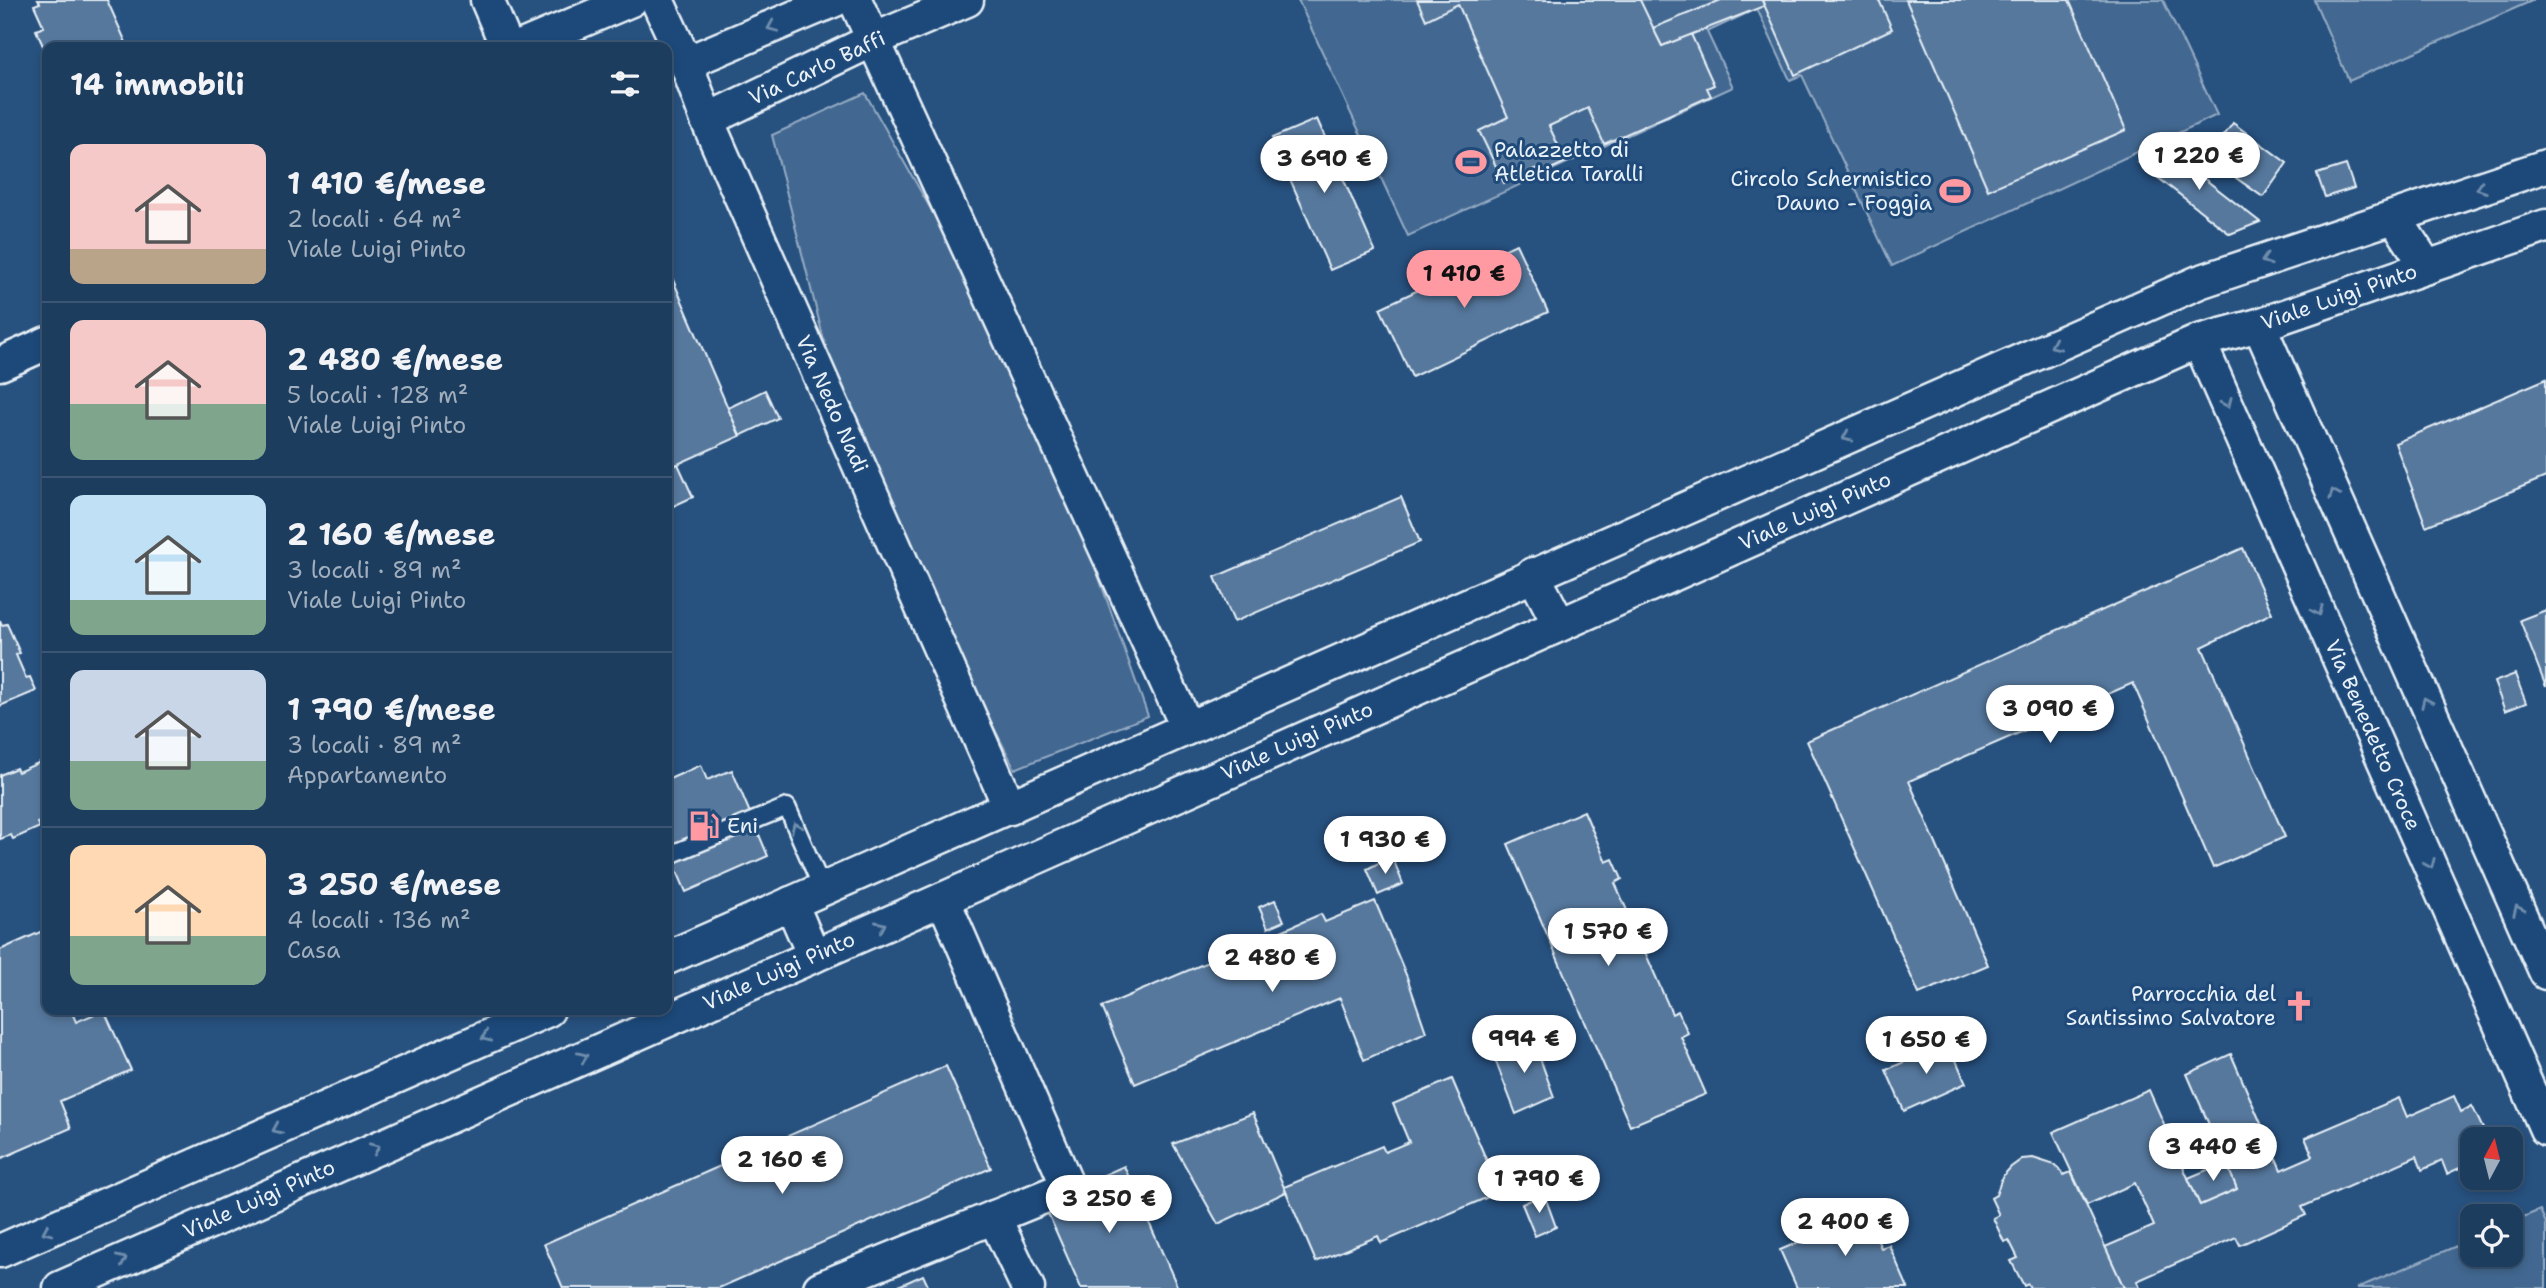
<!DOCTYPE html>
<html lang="it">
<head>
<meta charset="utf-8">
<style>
	body { margin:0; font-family:"Shantell Sans",sans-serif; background:#2a4868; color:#f1f3f6; height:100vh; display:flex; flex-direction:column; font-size:26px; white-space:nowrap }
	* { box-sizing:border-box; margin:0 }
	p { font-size:23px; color:#a0aebd }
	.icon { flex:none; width:38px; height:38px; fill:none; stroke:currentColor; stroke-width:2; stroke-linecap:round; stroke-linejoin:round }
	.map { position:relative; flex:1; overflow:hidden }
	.side { position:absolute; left:42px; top:42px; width:630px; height:973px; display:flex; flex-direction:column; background:#1d3d5f; border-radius:14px; box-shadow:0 4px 10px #0003,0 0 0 2px #3b5674 }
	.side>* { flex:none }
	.needle { width:46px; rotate:7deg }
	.tools { position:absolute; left:2460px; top:1127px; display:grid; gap:14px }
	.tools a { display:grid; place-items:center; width:63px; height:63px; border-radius:14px; background:#1d3d5f; box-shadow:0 4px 10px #0003,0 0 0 2px #3b5674; font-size:35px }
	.price { position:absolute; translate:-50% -60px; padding:0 16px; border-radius:24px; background:#fff; color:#222; font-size:23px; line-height:46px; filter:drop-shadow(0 2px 4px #0008) }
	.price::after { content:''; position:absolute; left:50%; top:42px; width:21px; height:16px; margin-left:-10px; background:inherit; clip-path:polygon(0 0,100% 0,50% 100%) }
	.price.on { background:#ff9aa2; color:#111 }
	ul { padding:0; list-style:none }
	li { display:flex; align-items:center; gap:21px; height:175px; padding:0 28px }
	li+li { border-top:2px solid #3b5674 }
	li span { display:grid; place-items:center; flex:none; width:196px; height:140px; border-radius:14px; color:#555 }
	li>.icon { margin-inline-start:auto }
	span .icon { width:84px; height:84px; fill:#fffc; stroke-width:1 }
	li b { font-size:30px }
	h2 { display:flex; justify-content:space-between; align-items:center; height:84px; padding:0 28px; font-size:30px }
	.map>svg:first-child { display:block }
	.green { fill:#436891; stroke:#96acc4; stroke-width:2 }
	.building { fill:#57789d; stroke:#e8f1f8; stroke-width:2 }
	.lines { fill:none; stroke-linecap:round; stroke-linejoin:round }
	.lane-casing { stroke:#e8f1f8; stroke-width:21 }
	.street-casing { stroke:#e8f1f8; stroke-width:37 }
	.lane { stroke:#1f4a7a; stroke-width:16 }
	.street { stroke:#1f4a7a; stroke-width:32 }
	.oneway { stroke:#6f8dac }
	.labels { text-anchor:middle; stroke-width:6; stroke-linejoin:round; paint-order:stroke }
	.street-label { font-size:21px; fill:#e8f1f8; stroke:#1f4a7a }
	.poi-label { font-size:21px; fill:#e8f1f8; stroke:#1f4a7a; text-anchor:start }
</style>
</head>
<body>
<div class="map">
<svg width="2546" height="1288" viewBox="0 0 2546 1288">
	<rect width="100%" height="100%" fill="#27517f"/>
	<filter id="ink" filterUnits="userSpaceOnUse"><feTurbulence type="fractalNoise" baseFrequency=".0143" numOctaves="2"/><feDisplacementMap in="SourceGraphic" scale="14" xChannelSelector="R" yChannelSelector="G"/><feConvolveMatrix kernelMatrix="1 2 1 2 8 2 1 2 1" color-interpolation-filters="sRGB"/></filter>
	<g filter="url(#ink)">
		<g class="green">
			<polygon points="1298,0 1751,0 1756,9 1707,32 1733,87 1408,236"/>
			<polygon points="1753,0 2163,0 2217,115 1892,266 1802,75 1790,80"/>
			<polygon points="2314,0 2534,0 2349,81"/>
			<polygon points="865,93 1031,386 1148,716 1015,769 851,447 772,135"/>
			<polygon points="2540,1210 2546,1223 2546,1288 2357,1288 2473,1239 2473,1255 2511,1255 2511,1222"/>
		</g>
		<g class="building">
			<polygon points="38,0 107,0 128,47 47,47 47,55 36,30 44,27 34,5 40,3"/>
			<polygon points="1417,0 1640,0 1662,46 1691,34 1714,85 1707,88 1711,96 1604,144 1588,108 1549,126 1566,162 1540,174 1537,168 1504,183 1479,131 1508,117 1458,4 1426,20"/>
			<polygon points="1721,0 1762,0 1764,6 1662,46 1653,28"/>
			<polygon points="1762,0 1879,0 1892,29 1795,75"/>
			<polygon points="1906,0 2069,0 2126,130 1988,190"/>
			<polygon points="1317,119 1375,251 1330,270 1272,138"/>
			<polygon points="2233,123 2287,163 2263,197 2208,158"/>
			<polygon points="2166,149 2260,222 2230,234 2138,162"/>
			<polygon points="2346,165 2354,188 2325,197 2317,174"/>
			<polygon points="1516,244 1548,312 1412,377 1380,308"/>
			<polygon points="667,266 740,436 667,469"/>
			<polygon points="2546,379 2546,477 2426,526 2395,443"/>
			<polygon points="765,390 778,418 740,436 728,408"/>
			<polygon points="678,464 693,497 667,509 667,469"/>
			<polygon points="1401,497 1420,542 1234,622 1215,577"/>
			<polygon points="2243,548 2272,613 2202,647 2285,837 2213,868 2133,683 1909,781 1988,965 1919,994 1807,741"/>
			<polygon points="2546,610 2546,687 2520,620"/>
			<polygon points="0,620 2,625 7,624 20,653 16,655 26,678 30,677 36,691 0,706"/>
			<polygon points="2515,674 2526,703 2505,711 2494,682"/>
			<polygon points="47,754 47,819 38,823 40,827 13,839 11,835 0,839 0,775 16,768 18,772 45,760 43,756"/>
			<polygon points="701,765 707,780 732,770 768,856 686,892 667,848 667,780"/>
			<polygon points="1584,811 1606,862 1613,859 1622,879 1615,883 1672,1014 1678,1011 1688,1033 1681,1037 1706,1094 1630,1126 1508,844"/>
			<polygon points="1392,856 1403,884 1378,895 1367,869"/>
			<polygon points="1275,900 1284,921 1268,928 1259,907"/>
			<polygon points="1375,901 1407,977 1426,1032 1364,1060 1340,998 1135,1084 1102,1007 1321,914 1325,922"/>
			<polygon points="47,929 47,1010 71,1010 76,1022 104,1010 131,1070 60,1101 71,1128 0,1159 0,950"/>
			<polygon points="1532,1036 1554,1097 1516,1114 1493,1054"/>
			<polygon points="1948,1042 1966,1083 1904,1111 1886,1070"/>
			<polygon points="2231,1054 2281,1170 2313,1156 2305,1138 2399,1098 2407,1117 2454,1096 2461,1112 2472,1106 2488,1139 2473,1139 2473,1147 2461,1152 2466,1165 2447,1174 2442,1161 2422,1170 2417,1156 2302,1207 2306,1215 2240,1245 2236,1237 2137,1281 2140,1288 2124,1288 2105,1247 2154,1226 2135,1183 2087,1205 2053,1132 2149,1090 2200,1205 2237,1189 2187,1074"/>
			<polygon points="946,1066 991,1168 719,1288 563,1288 544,1244"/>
			<polygon points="1452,1079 1500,1192 1381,1243 1378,1236 1316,1262 1284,1187 1382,1146 1385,1152 1409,1142 1393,1104"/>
			<polygon points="1253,1113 1286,1192 1218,1224 1173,1144"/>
			<polygon points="2033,1158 2055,1165 2064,1175 2071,1172 2124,1288 2030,1288 2028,1284 2024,1286 2011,1261 2018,1258 2009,1240 2004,1242 1993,1218 1999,1215 1991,1198 1996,1195 2002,1177 2011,1167 2022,1159"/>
			<polygon points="2226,1162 2237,1189 2200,1205 2188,1178"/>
			<polygon points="1124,1166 1178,1288 1081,1288 1043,1202"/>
			<polygon points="1544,1194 1556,1227 1535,1236 1522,1204"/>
			<polygon points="1874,1210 1881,1226 1873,1230 1881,1248 1889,1245 1908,1288 1797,1288 1780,1250"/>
			<polygon points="923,1275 929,1288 894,1288"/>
		</g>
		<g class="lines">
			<g class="lane-casing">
				<polyline id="lane" points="667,856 787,807 823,890"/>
			</g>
			<g class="street-casing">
				<g id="street">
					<polyline points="487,0 507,47"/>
					<polyline points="657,0 686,63 707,120 1010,808"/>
					<polyline points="855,0 1187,727"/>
					<polyline points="520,47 631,0"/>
					<polyline points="686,63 835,0"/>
					<polyline points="707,120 873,40 967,0"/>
					<polyline points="2395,218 2427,267"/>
					<polyline points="2259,325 2546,973"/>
					<polyline points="2199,341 2546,1129"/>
					<polyline points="0,364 47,343"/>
					<polyline points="1533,574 1559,624"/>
					<polyline points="791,903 814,956"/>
					<polyline points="667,958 2199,282 2546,166"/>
					<polyline points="994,1217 1028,1288"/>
					<polyline points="0,1251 548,1010"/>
					<polyline points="60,1288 943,899 2199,341 2259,325 2546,226"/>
					<polyline points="820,1288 1068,1187 943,899"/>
				</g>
			</g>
			<use href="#lane" class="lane"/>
			<use href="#street" class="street"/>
		</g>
		<defs><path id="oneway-chevron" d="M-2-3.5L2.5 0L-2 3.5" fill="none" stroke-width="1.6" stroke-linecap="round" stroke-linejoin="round" transform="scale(1.75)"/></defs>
		<g class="oneway">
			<use href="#oneway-chevron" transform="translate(772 27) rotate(157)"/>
			<use href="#oneway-chevron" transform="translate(2481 188) rotate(161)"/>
			<use href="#oneway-chevron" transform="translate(2266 260) rotate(162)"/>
			<use href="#oneway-chevron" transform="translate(2055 345) rotate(156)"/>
			<use href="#oneway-chevron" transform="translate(2227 403) rotate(66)"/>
			<use href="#oneway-chevron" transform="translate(1847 437) rotate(156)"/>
			<use href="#oneway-chevron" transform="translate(2334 494) rotate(-114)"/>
			<use href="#oneway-chevron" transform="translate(2318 611) rotate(66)"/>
			<use href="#oneway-chevron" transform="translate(2426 702) rotate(-114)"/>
			<use href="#oneway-chevron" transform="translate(796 827) rotate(-113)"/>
			<use href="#oneway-chevron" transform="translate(2430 864) rotate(66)"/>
			<use href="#oneway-chevron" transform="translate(2518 910) rotate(-114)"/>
			<use href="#oneway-chevron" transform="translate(881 926) rotate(-24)"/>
			<use href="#oneway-chevron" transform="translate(486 1037) rotate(156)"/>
			<use href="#oneway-chevron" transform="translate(583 1057) rotate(-24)"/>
			<use href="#oneway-chevron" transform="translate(277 1129) rotate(156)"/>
			<use href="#oneway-chevron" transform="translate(375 1148) rotate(-24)"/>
			<use href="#oneway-chevron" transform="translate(47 1231) rotate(156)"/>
			<use href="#oneway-chevron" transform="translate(122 1260) rotate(-24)"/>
		</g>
	</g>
	<defs>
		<g id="stadium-bare" transform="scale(2.415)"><path d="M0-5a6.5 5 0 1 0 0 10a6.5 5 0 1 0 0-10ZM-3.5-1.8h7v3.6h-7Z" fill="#ff9aa2" stroke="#1f4a7a" stroke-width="2.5" paint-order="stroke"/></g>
		<g id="fuel-bare" transform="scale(2.415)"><path d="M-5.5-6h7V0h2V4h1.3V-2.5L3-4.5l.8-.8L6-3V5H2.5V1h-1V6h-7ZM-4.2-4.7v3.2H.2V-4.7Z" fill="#ff9aa2" stroke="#1f4a7a" stroke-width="2.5" paint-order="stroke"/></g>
		<g id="church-bare" transform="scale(2.415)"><path d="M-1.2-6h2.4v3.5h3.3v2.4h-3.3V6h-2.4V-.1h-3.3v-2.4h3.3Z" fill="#ff9aa2" stroke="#1f4a7a" stroke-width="2.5" paint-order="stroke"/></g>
	</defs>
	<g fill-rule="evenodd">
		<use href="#stadium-bare" x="1471" y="162"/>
		<use href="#stadium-bare" x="1955" y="191"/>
		<use href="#fuel-bare" x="704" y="826"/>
		<use href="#church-bare" x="2299" y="1006"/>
	</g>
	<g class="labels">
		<g class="street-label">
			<text transform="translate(817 68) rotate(-25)" y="7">Via Carlo Baffi</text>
			<text transform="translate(2339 297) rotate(-19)" y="7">Viale Luigi Pinto</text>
			<text transform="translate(832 404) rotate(66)" y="7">Via Nedo Nadi</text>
			<text transform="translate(1815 511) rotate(-24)" y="7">Viale Luigi Pinto</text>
			<text transform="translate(2373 735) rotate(66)" y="7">Via Benedetto Croce</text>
			<text transform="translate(1297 741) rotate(-24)" y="7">Viale Luigi Pinto</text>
			<text transform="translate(779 971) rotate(-24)" y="7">Viale Luigi Pinto</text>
			<text transform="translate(259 1199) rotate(-24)" y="7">Viale Luigi Pinto</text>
		</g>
		<g class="poi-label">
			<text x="1494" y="157">Palazzetto di<tspan x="1494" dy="24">Atletica Taralli</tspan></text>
			<text x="1932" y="186" text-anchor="end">Circolo Schermistico<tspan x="1932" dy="24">Dauno - Foggia</tspan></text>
			<text x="727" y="833">Eni</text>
			<text x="2276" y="1001" text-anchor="end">Parrocchia del<tspan x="2276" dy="24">Santissimo Salvatore</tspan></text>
		</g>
	</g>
</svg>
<div class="tools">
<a><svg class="needle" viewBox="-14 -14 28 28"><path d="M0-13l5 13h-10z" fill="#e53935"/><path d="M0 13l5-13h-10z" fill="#a0aebd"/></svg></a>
<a><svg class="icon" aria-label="locate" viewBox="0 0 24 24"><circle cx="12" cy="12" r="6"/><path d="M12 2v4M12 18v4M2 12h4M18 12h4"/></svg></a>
</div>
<b class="price" style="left:2199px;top:192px">1 220 €</b>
<b class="price" style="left:1324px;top:195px">3 690 €</b>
<b class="price on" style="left:1464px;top:310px">1 410 €</b>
<b class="price" style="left:2050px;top:745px">3 090 €</b>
<b class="price" style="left:1385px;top:876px">1 930 €</b>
<b class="price" style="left:1608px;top:968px">1 570 €</b>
<b class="price" style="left:1272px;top:994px">2 480 €</b>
<b class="price" style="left:1524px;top:1075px">994 €</b>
<b class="price" style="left:1926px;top:1076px">1 650 €</b>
<b class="price" style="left:2213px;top:1183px">3 440 €</b>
<b class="price" style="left:782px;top:1196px">2 160 €</b>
<b class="price" style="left:1539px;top:1215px">1 790 €</b>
<b class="price" style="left:1109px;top:1235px">3 250 €</b>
<b class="price" style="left:1845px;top:1258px">2 400 €</b>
<section class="side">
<h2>14 immobili<svg class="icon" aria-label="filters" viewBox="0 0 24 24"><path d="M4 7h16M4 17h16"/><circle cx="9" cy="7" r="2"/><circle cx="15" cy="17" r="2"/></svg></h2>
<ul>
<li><span style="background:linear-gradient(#f6c9c9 75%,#b9a48a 0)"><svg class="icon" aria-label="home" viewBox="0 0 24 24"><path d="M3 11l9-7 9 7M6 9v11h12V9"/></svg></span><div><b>1 410 €/mese</b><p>2 locali · 64 m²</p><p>Viale Luigi Pinto</p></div></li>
<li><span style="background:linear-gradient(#f6c9c9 60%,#7fa58c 0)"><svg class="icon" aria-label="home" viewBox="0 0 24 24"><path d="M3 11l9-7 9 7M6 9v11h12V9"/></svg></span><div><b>2 480 €/mese</b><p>5 locali · 128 m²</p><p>Viale Luigi Pinto</p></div></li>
<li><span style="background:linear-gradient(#bfe0f5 75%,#7fa58c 0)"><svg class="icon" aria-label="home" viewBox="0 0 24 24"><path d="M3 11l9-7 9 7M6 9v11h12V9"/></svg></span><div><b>2 160 €/mese</b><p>3 locali · 89 m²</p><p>Viale Luigi Pinto</p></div></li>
<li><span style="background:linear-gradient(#c9d6e8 65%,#7fa58c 0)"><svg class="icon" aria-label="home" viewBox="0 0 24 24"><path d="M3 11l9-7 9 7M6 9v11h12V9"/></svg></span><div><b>1 790 €/mese</b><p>3 locali · 89 m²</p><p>Appartamento</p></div></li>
<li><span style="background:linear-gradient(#ffd9b3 65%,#7fa58c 0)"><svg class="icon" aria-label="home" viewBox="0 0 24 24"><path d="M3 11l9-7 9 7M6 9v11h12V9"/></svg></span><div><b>3 250 €/mese</b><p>4 locali · 136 m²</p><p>Casa</p></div></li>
</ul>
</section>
</div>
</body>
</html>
